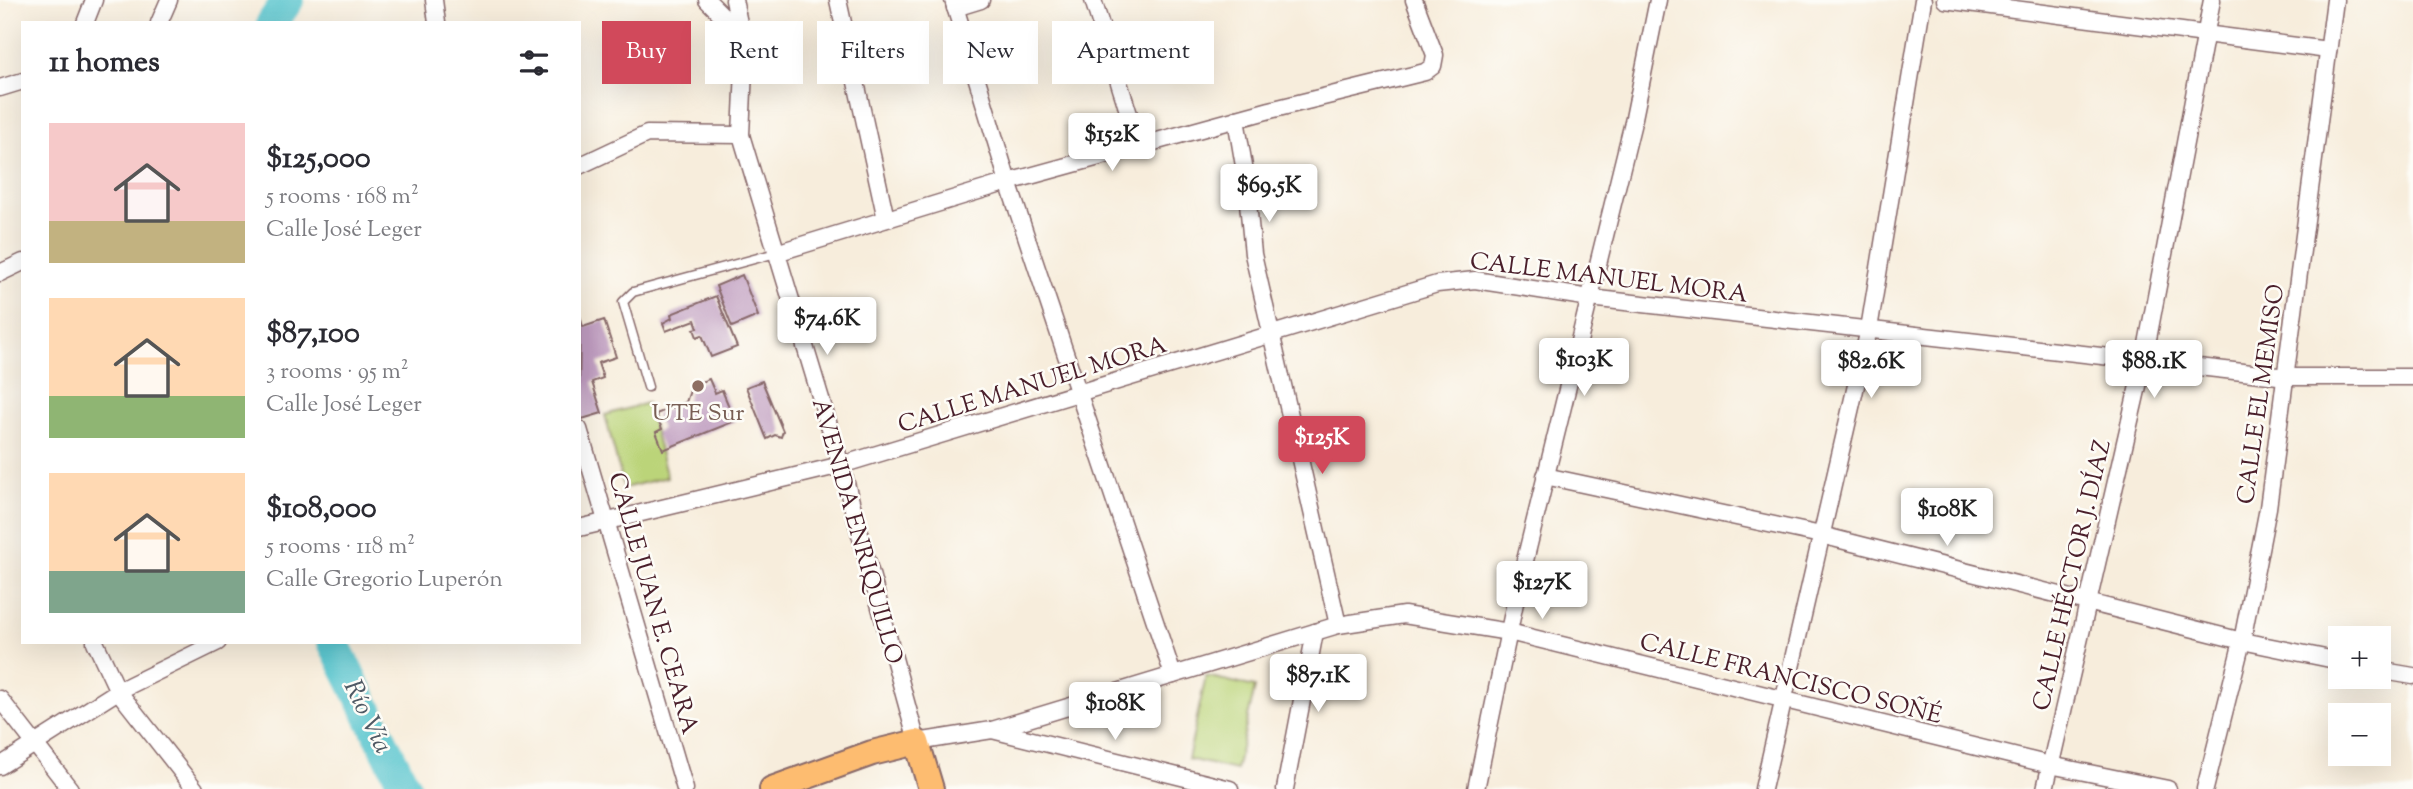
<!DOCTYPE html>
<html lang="en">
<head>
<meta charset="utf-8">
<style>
	body { margin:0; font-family:"Sorts Mill Goudy",serif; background:#f2f2f3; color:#2b2b33; height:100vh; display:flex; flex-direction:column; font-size:26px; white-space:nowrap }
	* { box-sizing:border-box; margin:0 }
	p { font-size:23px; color:#7c7c81 }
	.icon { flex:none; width:38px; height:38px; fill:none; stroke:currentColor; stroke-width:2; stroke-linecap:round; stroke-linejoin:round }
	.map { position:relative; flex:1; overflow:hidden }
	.drawer { position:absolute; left:21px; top:21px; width:560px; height:623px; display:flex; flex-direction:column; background:#fff; border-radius:0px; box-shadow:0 7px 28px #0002 }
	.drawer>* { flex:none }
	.hud { position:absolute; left:602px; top:21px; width:665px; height:63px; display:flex; gap:14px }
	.buttons { position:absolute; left:2328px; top:626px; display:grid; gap:14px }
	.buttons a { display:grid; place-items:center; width:63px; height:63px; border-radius:0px; background:#fff; box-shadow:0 7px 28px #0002; font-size:35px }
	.price { position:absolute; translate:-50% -60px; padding:0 16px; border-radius:7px; background:#fff; color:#222; font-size:23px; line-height:46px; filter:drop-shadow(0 2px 4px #0008) }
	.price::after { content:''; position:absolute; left:50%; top:42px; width:21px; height:16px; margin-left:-10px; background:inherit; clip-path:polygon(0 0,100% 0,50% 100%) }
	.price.on { background:#d1495b; color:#fff }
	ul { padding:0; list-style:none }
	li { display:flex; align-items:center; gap:21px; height:175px; padding:0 28px }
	li span { display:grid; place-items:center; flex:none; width:196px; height:140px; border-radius:0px; color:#555 }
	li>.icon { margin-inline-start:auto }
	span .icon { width:84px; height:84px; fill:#fffc; stroke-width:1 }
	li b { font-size:30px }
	h2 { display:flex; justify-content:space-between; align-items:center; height:84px; padding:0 28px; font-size:30px }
	.tag { padding:0 24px; border-radius:0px; background:#fff; box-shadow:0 7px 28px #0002; font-size:24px; line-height:63px }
	.tag.on { background:#d1495b; color:#fff }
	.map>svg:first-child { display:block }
	.green { fill:#bbd479; stroke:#827a52; stroke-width:2 }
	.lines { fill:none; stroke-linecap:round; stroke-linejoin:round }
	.river { stroke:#58c5ce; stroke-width:32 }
	.building { fill:#bd9abe }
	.lane-casing { stroke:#876769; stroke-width:11 }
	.street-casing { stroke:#876769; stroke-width:19 }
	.primary-casing { stroke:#876769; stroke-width:28 }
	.lane { stroke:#fff; stroke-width:8 }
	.street { stroke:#fff; stroke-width:16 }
	.primary { stroke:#fdbc70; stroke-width:24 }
	.education-dot { fill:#8d6e63; stroke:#fdfcf7; stroke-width:2.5 }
	.labels { text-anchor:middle; stroke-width:5; stroke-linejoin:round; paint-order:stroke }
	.street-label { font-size:24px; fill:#4a1f2b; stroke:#fdfcf7 }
	.education-label { font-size:24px; fill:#785e54; stroke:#fdfcf7 }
	.water-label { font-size:26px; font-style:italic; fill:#4f5964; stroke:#fdfcf7 }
</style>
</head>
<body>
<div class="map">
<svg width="2413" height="789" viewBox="0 0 2413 789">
	<rect width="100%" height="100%" fill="#fdfcf7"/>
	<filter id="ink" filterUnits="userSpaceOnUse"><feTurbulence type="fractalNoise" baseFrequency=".0143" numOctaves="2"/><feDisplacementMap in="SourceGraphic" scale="14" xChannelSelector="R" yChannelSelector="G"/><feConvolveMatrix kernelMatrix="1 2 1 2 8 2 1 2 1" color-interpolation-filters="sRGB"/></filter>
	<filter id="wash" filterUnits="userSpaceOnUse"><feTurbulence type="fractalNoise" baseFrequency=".00686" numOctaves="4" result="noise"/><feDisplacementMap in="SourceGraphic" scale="28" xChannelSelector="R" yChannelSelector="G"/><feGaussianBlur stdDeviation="1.57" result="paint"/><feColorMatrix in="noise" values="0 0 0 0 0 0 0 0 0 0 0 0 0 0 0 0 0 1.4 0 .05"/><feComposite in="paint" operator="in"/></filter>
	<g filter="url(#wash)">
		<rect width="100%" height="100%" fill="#f7eddc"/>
		<g class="green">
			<polygon points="647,403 667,477 624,488 605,415"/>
			<polygon points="1206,676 1255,687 1236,770 1188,759"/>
		</g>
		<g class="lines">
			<g class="river">
				<polyline points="272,23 288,0"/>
				<polyline points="333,642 406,789"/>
			</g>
		</g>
		<g id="blocks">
			<g class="building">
				<polygon points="742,275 758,316 732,327 716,286"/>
				<polygon points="716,296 737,347 711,357 702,335 697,337 694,329 698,328 695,320 666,331 663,323 672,318 671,314"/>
				<polygon points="580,316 583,327 604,320 616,357 598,363 603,378 592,382 602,413 582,419 579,410"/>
				<polygon points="709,379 715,393 722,390 735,421 663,450 656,432 662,429 656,414 686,402 692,385"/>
				<polygon points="762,381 783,431 781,437 775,435 767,439 746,387"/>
			</g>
		</g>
	</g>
	<g filter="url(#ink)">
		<use href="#blocks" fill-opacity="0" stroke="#876769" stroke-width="2"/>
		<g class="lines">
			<g class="lane-casing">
				<polyline id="lane" points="648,387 623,302 633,292 776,253"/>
			</g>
			<g class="street-casing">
				<g id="street">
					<polyline points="434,0 437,23"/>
					<polyline points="707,0 742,35 744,69 741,135 841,465 917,742 992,730 1338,625 1404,615 1509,632 2050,765 2168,789"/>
					<polyline points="734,0 741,32"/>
					<polyline points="838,0 886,219"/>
					<polyline points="953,0 1008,182 1173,675"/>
					<polyline points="1093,0 1139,146"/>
					<polyline points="1945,0 2328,50"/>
					<polyline points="955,8 981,0"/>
					<polyline points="85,23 94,0"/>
					<polyline points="159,23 169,0"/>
					<polyline points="0,88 23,81"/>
					<polyline points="1236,119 1245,172 1253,254 1338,625"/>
					<polyline points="579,166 647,134 741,135"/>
					<polyline points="776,253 1008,182 1270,110 1425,72 1433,66 1435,55 1414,0"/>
					<polyline points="0,273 23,262"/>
					<polyline points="579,429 685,789"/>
					<polyline points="1545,476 1821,535 2242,641 2340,661"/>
					<polyline points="579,528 841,465 1437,284 1475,280 1590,298 2287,377 2413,377"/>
					<polyline points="95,642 118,691 195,789"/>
					<polyline points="2378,670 2413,676"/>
					<polyline points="0,699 70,789"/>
					<polyline points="992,730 1230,789"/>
					<polyline points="0,766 118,691 218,642"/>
					<polyline points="1285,789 1315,632"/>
					<polyline points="1476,789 1517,593 1634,118 1658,0"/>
					<polyline points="1763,789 1869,329 1923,0"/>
					<polyline points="2045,789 2144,360 2212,0"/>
					<polyline points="2205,789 2242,641 2268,508 2335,0"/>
				</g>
			</g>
			<g class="primary-casing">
				<polyline id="primary" points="772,789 872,753 917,742 931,789"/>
			</g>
			<use href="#lane" class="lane"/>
			<use href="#street" class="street"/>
			<use href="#primary" class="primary"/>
		</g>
	</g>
	<circle class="education-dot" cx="698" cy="386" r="7"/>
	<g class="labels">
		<g class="street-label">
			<text transform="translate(1609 277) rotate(7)" y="8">CALLE MANUEL MORA</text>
			<text transform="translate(1032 384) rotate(-17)" y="8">CALLE MANUEL MORA</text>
			<text transform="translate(2260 394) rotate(-82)" y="8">CALLE EL MEMISO</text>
			<text transform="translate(858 531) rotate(74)" y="8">AVENIDA ENRIQUILLO</text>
			<text transform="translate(2071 575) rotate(-77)" y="8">CALLE HÉCTOR J. DÍAZ</text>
			<text transform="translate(654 603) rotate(74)" y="8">CALLE JUAN E. CEARA</text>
			<text transform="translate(1791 678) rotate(14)" y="8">CALLE FRANCISCO SOÑÉ</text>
		</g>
		<g class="education-label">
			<text x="698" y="420">UTE Sur</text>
		</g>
		<g class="water-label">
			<text transform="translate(369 716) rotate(64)" y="9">Río Vía</text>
		</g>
	</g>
</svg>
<div class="buttons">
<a>+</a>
<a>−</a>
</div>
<b class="price" style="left:1112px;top:173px">$152K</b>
<b class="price" style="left:1269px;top:224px">$69.5K</b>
<b class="price" style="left:827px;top:357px">$74.6K</b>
<b class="price" style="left:1584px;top:398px">$103K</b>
<b class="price" style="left:1871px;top:400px">$82.6K</b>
<b class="price" style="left:2154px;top:400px">$88.1K</b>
<b class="price on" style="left:1322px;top:476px">$125K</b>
<b class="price" style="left:1947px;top:548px">$108K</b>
<b class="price" style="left:1542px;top:621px">$127K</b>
<b class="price" style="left:1318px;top:714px">$87.1K</b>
<b class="price" style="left:1115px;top:742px">$108K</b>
<div class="hud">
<a class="tag on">Buy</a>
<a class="tag">Rent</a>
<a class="tag">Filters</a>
<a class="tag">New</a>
<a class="tag">Apartment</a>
</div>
<section class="drawer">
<h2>11 homes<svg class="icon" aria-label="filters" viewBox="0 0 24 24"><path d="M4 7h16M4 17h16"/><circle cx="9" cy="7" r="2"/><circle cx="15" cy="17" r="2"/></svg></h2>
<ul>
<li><span style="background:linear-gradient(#f6c9c9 70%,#c2b280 0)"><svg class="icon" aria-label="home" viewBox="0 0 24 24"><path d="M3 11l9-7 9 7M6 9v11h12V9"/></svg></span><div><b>$125,000</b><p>5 rooms · 168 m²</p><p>Calle José Leger</p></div></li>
<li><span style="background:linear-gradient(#ffd9b3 70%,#8fb573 0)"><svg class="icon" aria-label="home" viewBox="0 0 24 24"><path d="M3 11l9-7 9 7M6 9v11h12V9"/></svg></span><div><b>$87,100</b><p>3 rooms · 95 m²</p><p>Calle José Leger</p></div></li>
<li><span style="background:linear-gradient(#ffd9b3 70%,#7fa58c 0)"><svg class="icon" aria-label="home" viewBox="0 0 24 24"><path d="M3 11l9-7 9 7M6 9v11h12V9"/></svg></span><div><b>$108,000</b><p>5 rooms · 118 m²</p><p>Calle Gregorio Luperón</p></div></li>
</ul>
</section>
</div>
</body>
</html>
